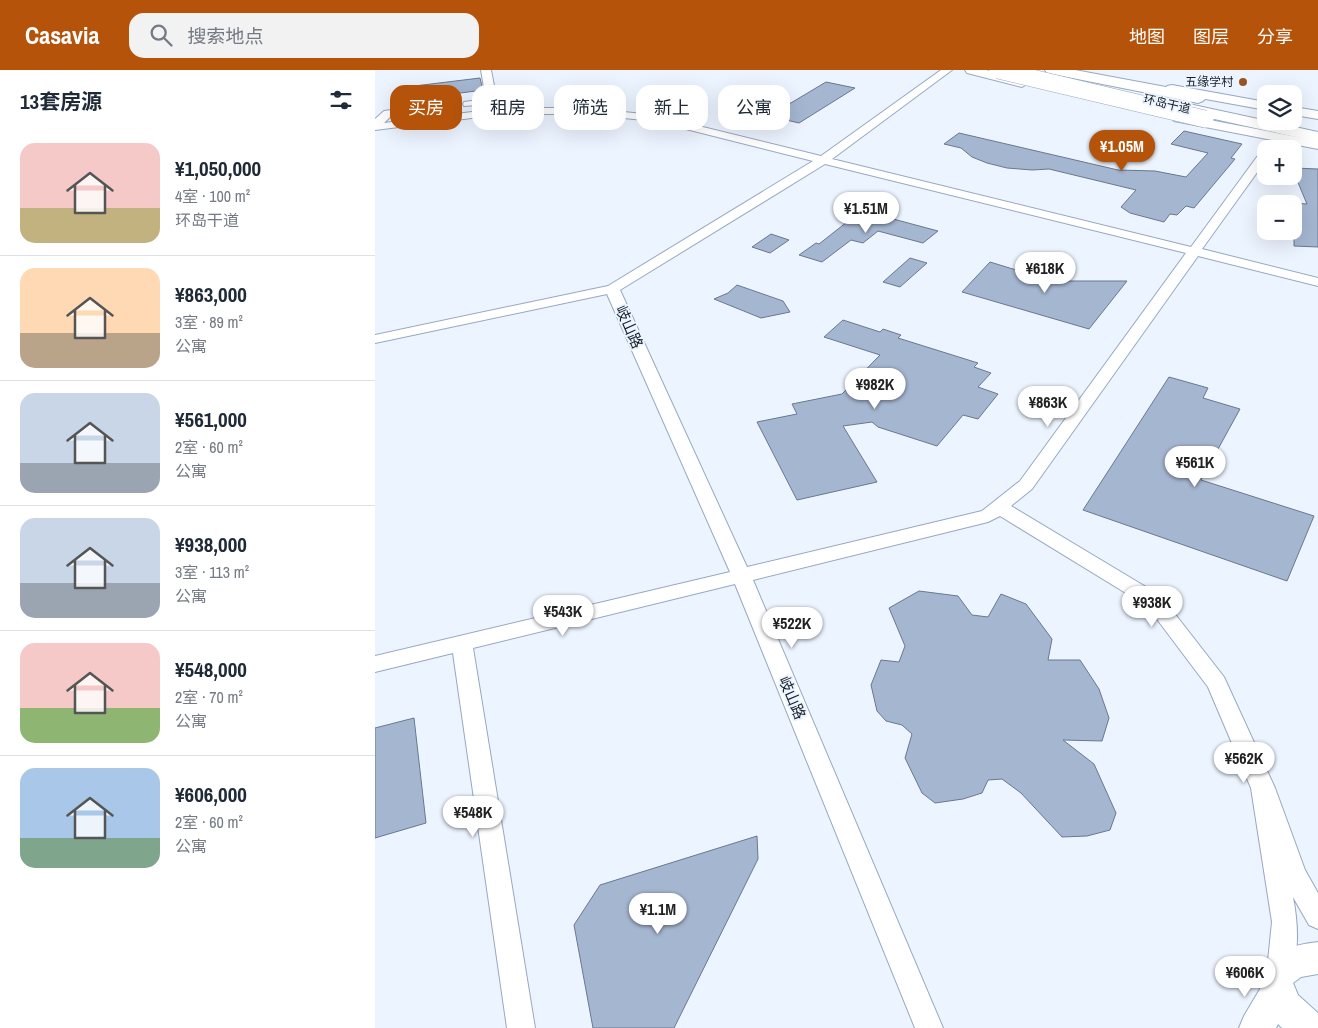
<!DOCTYPE html>
<html lang="zh">
<head>
<meta charset="utf-8">
<style>
	body { margin:0; font-family:"Archivo Narrow","Noto Sans SC",sans-serif; background:#f2f2f3; color:#1f2937; height:100vh; display:flex; flex-direction:column; font-size:19px; white-space:nowrap }
	* { box-sizing:border-box; margin:0 }
	p { font-size:16px; color:#747a83 }
	.icon { flex:none; width:28px; height:28px; fill:none; stroke:currentColor; stroke-width:2; stroke-linecap:round; stroke-linejoin:round }
	.map { position:relative; flex:1; overflow:hidden }
	.side { display:flex; flex-direction:column; background:#fff; width:375px }
	.side>* { flex:none }
	.hud { position:absolute; left:15px; top:15px; width:475px; height:45px; display:flex; gap:10px }
	.controls { position:absolute; left:882px; top:15px; display:grid; gap:10px }
	.controls a { display:grid; place-items:center; width:45px; height:45px; border-radius:10px; background:#fff; box-shadow:0 5px 20px #0002; font-size:25px }
	.price { position:absolute; translate:-50% -42px; padding:0 11px; border-radius:18px; background:#fff; color:#222; font-size:16px; line-height:32px; filter:drop-shadow(0 1px 2px #0008) }
	.price::after { content:''; position:absolute; left:50%; top:30px; width:15px; height:11px; margin-left:-8px; background:inherit; clip-path:polygon(0 0,100% 0,50% 100%) }
	.price.active { background:#b45309; color:#fff }
	ul { padding:0; list-style:none }
	li { display:flex; align-items:center; gap:15px; height:125px; padding:0 20px }
	li+li { border-top:1px solid #e0e1e3 }
	li span { display:grid; place-items:center; flex:none; width:140px; height:100px; border-radius:15px; color:#555 }
	li>.icon { margin-inline-start:auto }
	span .icon { width:60px; height:60px; fill:#fffc; stroke-width:1 }
	li b { font-size:21px }
	h2 { display:flex; justify-content:space-between; align-items:center; height:60px; padding:0 20px; font-size:21px }
	.tag { padding:0 18px; border-radius:15px; background:#fff; box-shadow:0 5px 20px #0002; font-size:18px; line-height:45px }
	.tag.active { background:#b45309; color:#fff }
	header { display:flex; align-items:center; gap:30px; box-sizing:border-box; height:70px; padding:0 25px; background:#b45309; color:#fff }
	header strong { font-size:24px }
	nav { display:flex; gap:28px; margin-inline-start:auto; font-size:18px }
	.search { width:350px; height:45px; background:#f2f2f3; display:flex; align-items:center; gap:12px; box-sizing:border-box; padding:0 18px; border-radius:15px; color:#747a83; font-size:19px }
	main { display:flex; flex:1; min-height:0 }
	.map>svg:first-child { display:block }
	.building { fill:#a5b6d1; stroke:#687891 }
	.lines { fill:none; stroke-linecap:round; stroke-linejoin:round }
	.minor-casing { stroke:#97a8c2; stroke-width:2 }
	.major-casing { stroke:#97a8c2; stroke-width:2 }
	.highway-casing { stroke:#97a8c2; stroke-width:2 }
	.minor { fill:#fff; fill-rule:evenodd }
	.major { fill:#fff; fill-rule:evenodd }
	.highway { fill:#fff; fill-rule:evenodd }
	.highway-bridge-casing { stroke:#97a8c2; stroke-width:18; stroke-linecap:butt }
	.highway-bridge { stroke:#fff; stroke-width:17 }
	.poi-dot { fill:#975523; stroke:#ecf4ff; stroke-width:2 }
	.labels { text-anchor:middle; stroke-width:4; stroke-linejoin:round; paint-order:stroke }
	.far-poi-label { font-size:12px; fill:#171e28; stroke:#ecf4ff; text-anchor:end }
	.far-street-label { font-size:12px; fill:#171e28; stroke:#ecf4ff }
	.street-label { font-size:15px; fill:#171e28; stroke:#ecf4ff }
</style>
</head>
<body>
<header>
<strong>Casavia</strong>
<div class="search"><svg class="icon" aria-label="search" viewBox="0 0 24 24"><circle cx="10" cy="10" r="6"/><path d="M15 15l6 6"/></svg>搜索地点</div>
<nav><a>地图</a><a>图层</a><a>分享</a></nav>
</header>
<main>
<section class="side">
<h2>13套房源<svg class="icon" aria-label="filters" viewBox="0 0 24 24"><path d="M4 7h16M4 17h16"/><circle cx="9" cy="7" r="2"/><circle cx="15" cy="17" r="2"/></svg></h2>
<ul>
<li><span style="background:linear-gradient(#f6c9c9 65%,#c2b280 0)"><svg class="icon" aria-label="home" viewBox="0 0 24 24"><path d="M3 11l9-7 9 7M6 9v11h12V9"/></svg></span><div><b>¥1,050,000</b><p>4室 · 100 m²</p><p>环岛干道</p></div></li>
<li><span style="background:linear-gradient(#ffd9b3 65%,#b9a48a 0)"><svg class="icon" aria-label="home" viewBox="0 0 24 24"><path d="M3 11l9-7 9 7M6 9v11h12V9"/></svg></span><div><b>¥863,000</b><p>3室 · 89 m²</p><p>公寓</p></div></li>
<li><span style="background:linear-gradient(#c9d6e8 70%,#9aa5b1 0)"><svg class="icon" aria-label="home" viewBox="0 0 24 24"><path d="M3 11l9-7 9 7M6 9v11h12V9"/></svg></span><div><b>¥561,000</b><p>2室 · 60 m²</p><p>公寓</p></div></li>
<li><span style="background:linear-gradient(#c9d6e8 65%,#9aa5b1 0)"><svg class="icon" aria-label="home" viewBox="0 0 24 24"><path d="M3 11l9-7 9 7M6 9v11h12V9"/></svg></span><div><b>¥938,000</b><p>3室 · 113 m²</p><p>公寓</p></div></li>
<li><span style="background:linear-gradient(#f6c9c9 65%,#8fb573 0)"><svg class="icon" aria-label="home" viewBox="0 0 24 24"><path d="M3 11l9-7 9 7M6 9v11h12V9"/></svg></span><div><b>¥548,000</b><p>2室 · 70 m²</p><p>公寓</p></div></li>
<li><span style="background:linear-gradient(#a9c7e8 70%,#7fa58c 0)"><svg class="icon" aria-label="home" viewBox="0 0 24 24"><path d="M3 11l9-7 9 7M6 9v11h12V9"/></svg></span><div><b>¥606,000</b><p>2室 · 60 m²</p><p>公寓</p></div></li>
</ul>
</section>
<div class="map">
<svg width="943" height="958" viewBox="0 0 943 958">
	<rect width="100%" height="100%" fill="#ecf4ff"/>
	<g class="building">
		<polygon points="105,8 108,20 26,31 23,18"/>
		<polygon points="451,12 480,18 424,53 394,46"/>
		<polygon points="809,61 867,74 856,88 860,89 819,138 811,136 802,145 795,144 789,152 755,143 746,137 761,120 674,99 657,100 632,98 612,93 597,87 586,78 569,74 584,63 743,100 780,101 811,107 833,83 796,74"/>
		<polygon points="919,98 943,99 943,177 919,176 919,133 932,134 919,103"/>
		<polygon points="486,141 507,146 563,161 548,173 503,161 488,173 476,170 447,192 424,185 441,173 444,174"/>
		<polygon points="396,164 414,170 395,183 377,177"/>
		<polygon points="535,188 552,193 525,217 508,212"/>
		<polygon points="615,192 677,211 752,211 714,259 587,222"/>
		<polygon points="362,215 408,231 415,242 386,248 339,229 353,223"/>
		<polygon points="468,250 505,262 508,259 526,265 523,268 603,293 599,297 616,303 603,317 623,324 603,349 588,345 562,376 503,357 497,352 468,356 502,412 422,430 382,352 422,344 417,334 467,324 505,285 449,267"/>
		<polygon points="794,307 833,318 828,328 865,339 826,410 939,446 912,511 708,440"/>
		<polygon points="544,521 583,526 597,545 613,547 626,524 651,534 677,569 673,590 705,590 724,619 734,648 727,671 688,670 719,694 741,743 735,760 712,766 687,767 646,723 627,709 613,710 607,723 588,729 560,733 547,723 530,688 537,664 527,655 511,651 502,641 496,615 506,590 524,592 530,576 514,538"/>
		<polygon points="39,648 51,753 0,768 0,658"/>
		<polygon points="382,766 383,789 299,958 218,958 199,855 225,815"/>
	</g>
	<g class="lines">
		<g class="minor-casing">
			<g id="minor">
				<polygon points="106,0 116,0 122,31 117,34 89,36 88,34 89,32 111,29"/>
				<path d="M566,0H577L457,89L816,177L887,80L892,79L891,90L827,179L943,208V216L823,186L657,419L636,436L786,526L849,607L900,718L930,800L943,823V859L934,855L918,827C923,853 925,885 914,910L905,914L896,910L892,901L897,852L876,718L833,617L772,536L625,446L613,452L378,510L568,958H540L360,514L98,578L160,958H132L78,583L0,602V586L355,502L232,224L0,273V265L233,216L438,91L279,51L208,44H129L0,60V49L9,41L48,36L53,39L52,41L16,46L9,53L129,38H208L279,45L446,86ZM450,94L811,183L645,411L607,441L372,497L245,220Z"/>
			</g>
		</g>
		<g class="major-casing">
			<g id="major">
				<polygon points="590,0 611,0 652,10 653,13 647,17 592,3"/>
				<polygon points="797,15 891,32 891,40 792,22 790,19 792,16"/>
				<polygon points="919,37 943,41 943,49 919,45"/>
				<polygon points="804,44 943,71 943,79 799,51 797,48 799,45"/>
				<path d="M943,872V904L926,907L918,913L923,925L943,943V958H907L903,954L901,958H864L869,946L885,919L883,908C894,882 916,875 943,872Z"/>
			</g>
		</g>
		<g class="highway-casing">
			<g id="highway">
				<polygon points="670,0 700,0 823,23 828,25 831,28 828,31 823,33 677,4 672,3"/>
				<polygon points="800,31 943,62 943,72 794,39 792,36 794,33"/>
			</g>
		</g>
		<use href="#minor" class="minor"/>
		<use href="#major" class="major"/>
		<use href="#highway" class="highway"/>
		<g class="highway-bridge-casing">
			<polyline id="highway-bridge" points="623,0 830,49"/>
		</g>
		<use href="#highway-bridge" class="highway-bridge"/>
	</g>
	<circle class="poi-dot" cx="868" cy="12" r="5"/>
	<g class="labels">
		<g class="far-poi-label">
			<text x="858" y="16">五缘学村</text>
		</g>
		<g class="far-street-label">
			<text transform="translate(792 34) rotate(13)" y="4">环岛干道</text>
		</g>
		<g class="street-label">
			<text transform="translate(254 257) rotate(66)" y="5">岐山路</text>
			<text transform="translate(417 628) rotate(67)" y="5">岐山路</text>
		</g>
	</g>
</svg>
<div class="controls">
<a><svg class="icon" aria-label="layers" viewBox="0 0 24 24"><path d="M12 4l9 5-9 5-9-5zM3 14l9 5 9-5"/></svg></a>
<a>+</a>
<a>−</a>
</div>
<b class="price active" style="left:747px;top:102px">¥1.05M</b>
<b class="price" style="left:491px;top:164px">¥1.51M</b>
<b class="price" style="left:670px;top:224px">¥618K</b>
<b class="price" style="left:500px;top:340px">¥982K</b>
<b class="price" style="left:673px;top:358px">¥863K</b>
<b class="price" style="left:820px;top:418px">¥561K</b>
<b class="price" style="left:777px;top:558px">¥938K</b>
<b class="price" style="left:188px;top:567px">¥543K</b>
<b class="price" style="left:417px;top:579px">¥522K</b>
<b class="price" style="left:869px;top:714px">¥562K</b>
<b class="price" style="left:98px;top:768px">¥548K</b>
<b class="price" style="left:283px;top:865px">¥1.1M</b>
<b class="price" style="left:870px;top:928px">¥606K</b>
<div class="hud">
<a class="tag active">买房</a>
<a class="tag">租房</a>
<a class="tag">筛选</a>
<a class="tag">新上</a>
<a class="tag">公寓</a>
</div>
</div>
</main>
</body>
</html>
